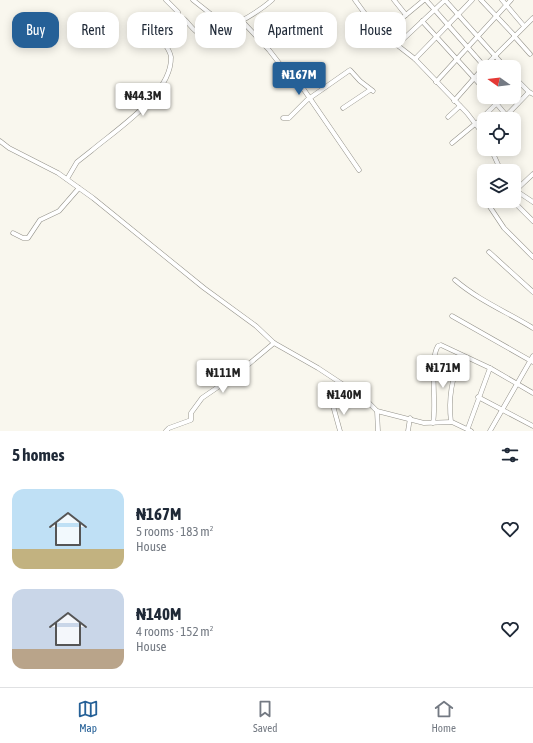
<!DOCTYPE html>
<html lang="en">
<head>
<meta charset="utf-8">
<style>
	body { margin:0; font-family:"Asap Condensed",sans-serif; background:#f6f6f7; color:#1f2937; height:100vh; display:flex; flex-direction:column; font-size:15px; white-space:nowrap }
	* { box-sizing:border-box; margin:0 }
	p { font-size:13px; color:#747a83 }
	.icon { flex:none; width:22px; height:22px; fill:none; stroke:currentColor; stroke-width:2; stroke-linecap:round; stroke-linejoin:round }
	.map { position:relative; height:431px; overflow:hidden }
	.panel { display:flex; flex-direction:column; background:#fff; flex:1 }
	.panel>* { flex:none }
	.guide { position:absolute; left:12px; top:12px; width:509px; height:36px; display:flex; gap:8px }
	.needle { width:26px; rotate:284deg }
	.tools { position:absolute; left:477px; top:60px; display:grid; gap:8px }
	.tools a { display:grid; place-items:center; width:44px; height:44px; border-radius:8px; background:#fff; box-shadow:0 2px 10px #0003; font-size:20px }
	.price { position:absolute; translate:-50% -34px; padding:0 9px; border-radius:4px; background:#fff; color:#222; font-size:13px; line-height:26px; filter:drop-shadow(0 1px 2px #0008) }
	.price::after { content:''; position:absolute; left:50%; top:24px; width:12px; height:9px; margin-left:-6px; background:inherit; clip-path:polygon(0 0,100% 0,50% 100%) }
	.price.active { background:#256097; color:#fff }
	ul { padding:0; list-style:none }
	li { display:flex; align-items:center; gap:12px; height:100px; padding:0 12px }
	li span { display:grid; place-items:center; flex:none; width:112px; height:80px; border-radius:12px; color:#555 }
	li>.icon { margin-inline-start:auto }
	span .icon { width:48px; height:48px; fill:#fffc; stroke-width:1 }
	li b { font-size:17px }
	h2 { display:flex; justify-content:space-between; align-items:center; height:48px; padding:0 12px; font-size:17px }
	.tag { padding:0 14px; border-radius:12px; background:#fff; box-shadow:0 2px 10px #0003; font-size:14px; line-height:36px }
	.tag.active { background:#256097; color:#fff }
	.menu { display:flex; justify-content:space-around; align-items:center; height:56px; border-top:1px solid #e0e1e3; background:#fff; font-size:11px; color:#747a83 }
	.menu a { display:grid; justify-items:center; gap:2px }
	.menu .active { color:#256097 }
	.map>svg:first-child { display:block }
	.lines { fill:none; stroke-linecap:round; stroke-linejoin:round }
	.minor-casing { stroke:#94928a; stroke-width:5 }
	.minor { stroke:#fff; stroke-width:4 }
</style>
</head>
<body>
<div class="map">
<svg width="533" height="431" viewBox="0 0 533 431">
	<rect width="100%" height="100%" fill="#f9f7ee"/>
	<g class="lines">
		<g class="minor-casing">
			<g id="minor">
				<polyline points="166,0 178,12 179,18"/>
				<polyline points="193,0 217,19 242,21 269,50 293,81 300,84 359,170"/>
				<polyline points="355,0 371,22 383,34 415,59 467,113 484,135"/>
				<polyline points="394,0 406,15"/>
				<polyline points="426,0 485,67"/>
				<polyline points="481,0 515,36"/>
				<polyline points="502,0 524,26"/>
				<path d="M179,18L184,19C189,23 193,31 200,34C216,39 260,11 272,0"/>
				<polyline points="422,21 484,89"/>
				<polyline points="383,34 424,0"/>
				<polyline points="514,36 530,54"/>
				<polyline points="397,45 445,0 505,67"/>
				<polyline points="415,59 472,0"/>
				<polyline points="484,67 533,18"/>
				<polyline points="514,77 529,92 533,94"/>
				<polyline points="436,82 511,0"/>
				<polyline points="491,97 506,115"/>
				<polyline points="512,97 518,103"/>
				<polyline points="454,101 484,67"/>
				<polyline points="343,108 370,90"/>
				<polyline points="448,117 460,106"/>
				<polyline points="283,118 289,118 307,100 350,70 360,81 373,91"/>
				<polyline points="503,119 529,92"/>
				<polyline points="476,124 503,97"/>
				<polyline points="0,141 9,148 58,173 93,198 204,288 256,326 274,343 318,368 365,399 377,411 424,423 452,422 471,431"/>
				<polyline points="452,143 475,124"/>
				<polyline points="491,149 501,171"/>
				<path d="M67,179L77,162L91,151C117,129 172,94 171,57C170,49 163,44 162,37L165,29L179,18"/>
				<polyline points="515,190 533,202"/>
				<polyline points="516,190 533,174"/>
				<polyline points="486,201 504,228 533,257"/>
				<polyline points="516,204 533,221"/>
				<polyline points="13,233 23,238 28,238 40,220 59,211 79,188"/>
				<polyline points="489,252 533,292"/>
				<path d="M455,280C478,300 507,312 533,328"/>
				<polyline points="452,316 533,362"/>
				<polyline points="478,397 533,426"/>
				<polyline points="377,411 378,431"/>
				<path d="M451,422C448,398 451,378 462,356"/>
				<path d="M433,423C437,404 429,359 438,346L441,345L490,368L533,393"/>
				<polyline points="468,428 490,368"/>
				<polyline points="166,431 169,428 191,420 191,413 202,398 237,374 274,343"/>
				<polyline points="340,431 332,402 349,389"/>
				<polyline points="408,431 410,418"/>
				<polyline points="490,431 533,356"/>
			</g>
		</g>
		<use href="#minor" class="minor"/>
	</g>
</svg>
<div class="tools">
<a><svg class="needle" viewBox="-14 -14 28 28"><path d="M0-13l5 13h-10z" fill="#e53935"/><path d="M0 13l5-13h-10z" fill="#747a83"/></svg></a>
<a><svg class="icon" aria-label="locate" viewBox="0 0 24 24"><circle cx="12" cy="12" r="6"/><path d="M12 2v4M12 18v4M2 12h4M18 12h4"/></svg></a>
<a><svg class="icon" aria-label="layers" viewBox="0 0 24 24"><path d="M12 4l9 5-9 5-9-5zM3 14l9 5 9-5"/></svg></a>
</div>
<b class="price active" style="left:299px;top:96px">₦167M</b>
<b class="price" style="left:143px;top:117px">₦44.3M</b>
<b class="price" style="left:443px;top:389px">₦171M</b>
<b class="price" style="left:223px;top:394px">₦111M</b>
<b class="price" style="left:344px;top:416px">₦140M</b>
<div class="guide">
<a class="tag active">Buy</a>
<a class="tag">Rent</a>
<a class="tag">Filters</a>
<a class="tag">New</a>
<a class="tag">Apartment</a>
<a class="tag">House</a>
</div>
</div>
<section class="panel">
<h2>5 homes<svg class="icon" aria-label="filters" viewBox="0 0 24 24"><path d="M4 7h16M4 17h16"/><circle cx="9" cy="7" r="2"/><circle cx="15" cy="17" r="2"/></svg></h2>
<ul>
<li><span style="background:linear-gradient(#bfe0f5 75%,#c2b280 0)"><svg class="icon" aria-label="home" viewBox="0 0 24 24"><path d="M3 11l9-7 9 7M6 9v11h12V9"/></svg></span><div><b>₦167M</b><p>5 rooms · 183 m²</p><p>House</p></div><svg class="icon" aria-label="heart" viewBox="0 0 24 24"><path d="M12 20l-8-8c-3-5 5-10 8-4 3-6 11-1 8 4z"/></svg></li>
<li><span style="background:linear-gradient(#c9d6e8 75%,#b9a48a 0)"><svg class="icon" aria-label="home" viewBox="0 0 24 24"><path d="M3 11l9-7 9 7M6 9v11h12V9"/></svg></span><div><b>₦140M</b><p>4 rooms · 152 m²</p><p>House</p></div><svg class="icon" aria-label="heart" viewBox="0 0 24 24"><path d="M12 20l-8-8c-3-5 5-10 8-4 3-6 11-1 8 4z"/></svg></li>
</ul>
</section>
<nav class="menu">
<a class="active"><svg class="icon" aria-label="map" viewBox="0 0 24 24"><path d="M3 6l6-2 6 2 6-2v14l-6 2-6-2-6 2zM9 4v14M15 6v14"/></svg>Map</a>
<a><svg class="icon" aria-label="saved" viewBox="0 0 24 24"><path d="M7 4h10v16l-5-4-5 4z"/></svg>Saved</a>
<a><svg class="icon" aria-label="home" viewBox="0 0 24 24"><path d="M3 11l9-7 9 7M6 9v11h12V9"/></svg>Home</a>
</nav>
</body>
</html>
